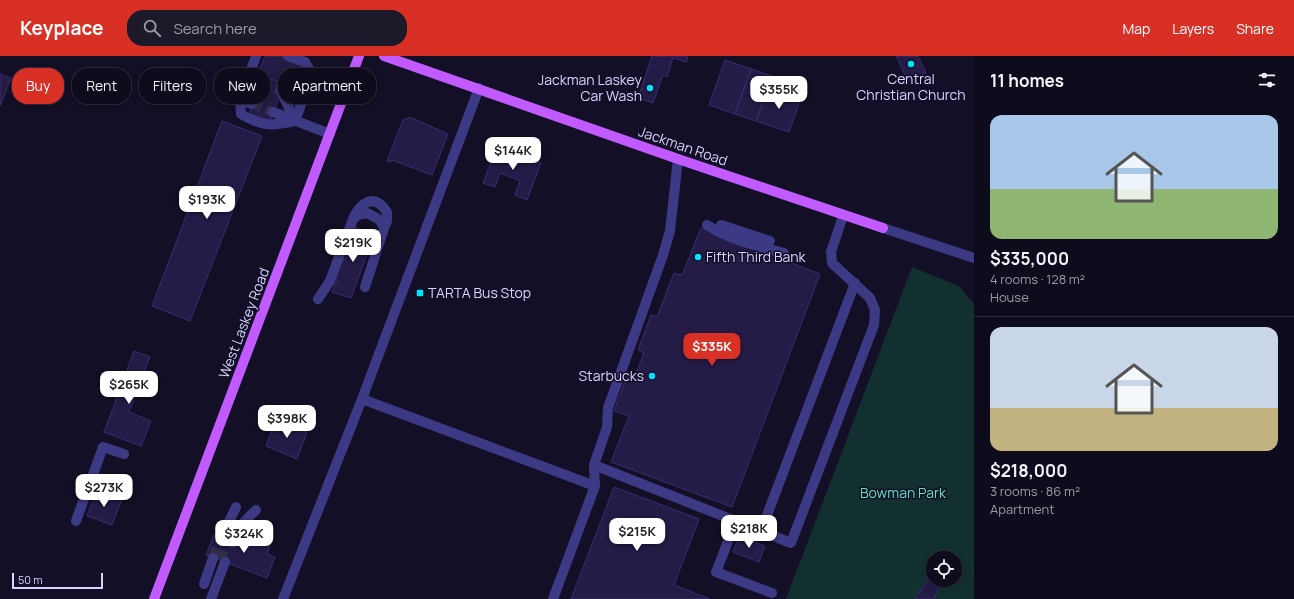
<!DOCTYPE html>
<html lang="en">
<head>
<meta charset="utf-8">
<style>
	body { margin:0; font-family:Manrope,sans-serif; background:#1c1929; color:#f1f3f6; height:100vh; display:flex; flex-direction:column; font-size:15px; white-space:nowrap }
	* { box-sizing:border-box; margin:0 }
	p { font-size:13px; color:#9b9ba3 }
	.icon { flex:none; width:22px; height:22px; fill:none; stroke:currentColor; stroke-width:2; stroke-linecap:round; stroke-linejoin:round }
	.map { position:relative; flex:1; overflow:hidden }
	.panel { display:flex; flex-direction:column; background:#0e0b1c; width:320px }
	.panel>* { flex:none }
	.guide { position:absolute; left:12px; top:12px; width:380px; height:36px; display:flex; gap:8px }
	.controls { position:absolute; left:926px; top:495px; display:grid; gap:8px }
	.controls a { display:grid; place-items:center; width:36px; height:36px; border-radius:50%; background:#0e0b1c; box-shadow:0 2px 10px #0003,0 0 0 1px #2e2b3b; font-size:20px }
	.scale { position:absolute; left:12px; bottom:10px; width:91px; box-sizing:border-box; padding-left:4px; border:2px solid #d9d4ff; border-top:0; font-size:11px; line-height:14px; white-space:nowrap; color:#d9d4ff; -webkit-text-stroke:3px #130f26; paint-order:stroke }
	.price { position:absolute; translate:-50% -34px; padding:0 9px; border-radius:8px; background:#fff; color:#222; font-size:13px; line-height:26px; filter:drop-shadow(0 1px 2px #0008) }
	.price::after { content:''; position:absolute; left:50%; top:24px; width:12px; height:9px; margin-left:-6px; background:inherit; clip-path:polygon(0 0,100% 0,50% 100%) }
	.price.on { background:#d93025; color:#fff }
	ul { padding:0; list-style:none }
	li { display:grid; align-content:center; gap:8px; height:212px; padding:0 16px }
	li+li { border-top:1px solid #2e2b3b }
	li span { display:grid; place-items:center; height:124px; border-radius:12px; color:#555 }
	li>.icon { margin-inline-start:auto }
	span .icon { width:72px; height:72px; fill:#fffc; stroke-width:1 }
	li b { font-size:17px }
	h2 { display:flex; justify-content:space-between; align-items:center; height:48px; padding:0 16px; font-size:17px }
	.pill { padding:0 14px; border-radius:16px; background:#0e0b1c; box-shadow:0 2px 10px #0003,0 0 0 1px #2e2b3b; font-size:14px; line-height:36px }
	.pill.on { background:#d93025; color:#fff }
	header { display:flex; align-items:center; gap:24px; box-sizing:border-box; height:56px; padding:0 20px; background:#d93025; color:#fff }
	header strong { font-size:19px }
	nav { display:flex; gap:22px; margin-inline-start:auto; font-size:14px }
	.search { width:280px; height:36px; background:#1c1929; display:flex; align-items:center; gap:10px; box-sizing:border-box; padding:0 14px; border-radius:16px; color:#9b9ba3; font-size:15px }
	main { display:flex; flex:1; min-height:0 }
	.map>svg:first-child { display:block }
	.green { fill:#12302f; fill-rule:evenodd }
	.building { fill:#241b47; stroke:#3b2d73 }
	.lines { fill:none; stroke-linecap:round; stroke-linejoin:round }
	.minor-tunnel { stroke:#312d47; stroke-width:10; stroke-dasharray:10 5; stroke-linecap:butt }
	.minor { stroke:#3d3a85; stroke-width:10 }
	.major { stroke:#c25bff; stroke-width:10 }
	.poi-dot { fill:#00e5ff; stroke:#130f26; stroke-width:1.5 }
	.labels { text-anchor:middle; stroke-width:3; stroke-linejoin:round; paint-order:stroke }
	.poi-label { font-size:14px; fill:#d9d4ff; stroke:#130f26; text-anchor:end }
	.street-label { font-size:14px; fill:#d9d4ff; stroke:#130f26 }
	.park-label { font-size:14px; fill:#5fe0c0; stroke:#130f26 }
</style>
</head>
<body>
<header>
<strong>Keyplace</strong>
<div class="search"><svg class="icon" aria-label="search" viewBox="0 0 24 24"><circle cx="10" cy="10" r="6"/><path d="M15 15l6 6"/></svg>Search here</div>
<nav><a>Map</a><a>Layers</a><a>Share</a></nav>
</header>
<main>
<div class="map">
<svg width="974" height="543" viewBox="0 0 974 543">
	<rect width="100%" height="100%" fill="#130f26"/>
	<path class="green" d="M912,211L959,230L974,248V543H786ZM933,502H955V524H933Z"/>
	<g class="building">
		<polygon points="265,0 283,0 303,7 308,17 301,36 257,20"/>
		<polygon points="652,0 688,0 686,6 673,2 667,21 663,19 653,47 638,42"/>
		<polygon points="896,0 918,0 926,17 908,25"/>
		<polygon points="725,4 751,13 735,58 709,49"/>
		<polygon points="751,13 772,20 756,65 735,58"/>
		<polygon points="0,18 11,22 0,50"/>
		<polygon points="263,20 284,28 270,65 249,57"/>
		<polygon points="769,31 801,42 789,76 756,65"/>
		<polygon points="410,61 448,78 432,119 392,104 391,106 387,105 403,64"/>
		<polygon points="222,65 262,80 190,265 152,250"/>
		<polygon points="497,90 541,107 527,144 515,139 520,125 500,117 495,131 483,127"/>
		<polygon points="354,171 374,179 351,242 332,236 337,224 334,223 342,203 345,204"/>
		<polygon points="701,172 820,218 732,451 611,406 629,360 614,355 627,320 634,322 644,297 638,294 651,259 657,261 674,217 682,219"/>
		<polygon points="134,295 150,301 129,356 151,365 141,390 104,376"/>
		<polygon points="276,364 307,376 297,403 266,390"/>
		<polygon points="614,431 699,463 674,529 710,543 571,543"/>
		<polygon points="97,434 122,443 112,469 87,460"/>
		<polygon points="248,477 271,486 267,498 275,501 267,522 206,499 214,479 243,490"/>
		<polygon points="739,480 765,490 759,506 733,496"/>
		<polygon points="928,523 940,531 933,543 915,543"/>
	</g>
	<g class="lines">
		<g class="minor-tunnel">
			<polyline points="260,28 281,35"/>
			<polyline points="252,48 273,56"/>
			<polyline points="213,502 221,482"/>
			<polyline points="220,504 228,485"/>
		</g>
		<g class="minor">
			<polyline points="288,0 305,6 312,18 295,65"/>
			<polyline points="248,23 260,28"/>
			<polyline points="281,35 295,65"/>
			<path d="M240,44L241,58C263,71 271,70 295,65"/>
			<polyline points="252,48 240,44 256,0"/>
			<polyline points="273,56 330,78"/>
			<path d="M353,163C360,147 374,136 387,156V165L384,172"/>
			<path d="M707,169C730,184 758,190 784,197"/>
			<polyline points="721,169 770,185"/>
			<polyline points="883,172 974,202"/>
			<polyline points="318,243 330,225 353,163 358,159 367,157 380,164 384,172 365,231"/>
			<polyline points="362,343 595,430"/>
			<polyline points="594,409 791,487 874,269 875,254 870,242 832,207 831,196 843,160"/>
			<polyline points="76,465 103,391 124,398"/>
			<polyline points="736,465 716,516 772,537"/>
			<polyline points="761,475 855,227"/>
			<polyline points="221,482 236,451"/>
			<polyline points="233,487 240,470 256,454"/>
			<polyline points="204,528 213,502"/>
			<polyline points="211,543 225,506"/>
			<polyline points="283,543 362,343 479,32"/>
			<polyline points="553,543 595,430 594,409 607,371 608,352 663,199 670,175 678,103"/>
		</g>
		<g class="major">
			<polyline points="384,0 678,103 883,172"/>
			<polyline points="154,543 359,0"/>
		</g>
	</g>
	<g class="poi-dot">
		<circle cx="911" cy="8" r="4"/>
		<circle cx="650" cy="32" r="4"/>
		<circle cx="698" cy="201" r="4"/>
		<rect x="416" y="233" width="8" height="8" rx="2"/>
		<circle cx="652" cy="320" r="4"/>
	</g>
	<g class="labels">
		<g class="poi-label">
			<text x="911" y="28" text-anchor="middle">Central<tspan x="911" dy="16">Christian Church</tspan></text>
			<text x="642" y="29">Jackman Laskey<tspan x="642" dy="16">Car Wash</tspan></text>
			<text x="706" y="206" text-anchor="start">Fifth Third Bank</text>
			<text x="428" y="242" text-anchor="start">TARTA Bus Stop</text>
			<text x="644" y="325">Starbucks</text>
		</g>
		<g class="street-label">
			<text transform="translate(683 90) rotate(19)" y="5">Jackman Road</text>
			<text transform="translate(244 267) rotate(-69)" y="5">West Laskey Road</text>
		</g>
		<g class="park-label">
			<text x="903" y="442">Bowman Park</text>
		</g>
	</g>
</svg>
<div class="controls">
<a><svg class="icon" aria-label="locate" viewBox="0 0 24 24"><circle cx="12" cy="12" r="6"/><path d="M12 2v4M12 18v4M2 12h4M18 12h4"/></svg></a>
</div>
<div class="scale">50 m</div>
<b class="price" style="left:779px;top:54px">$355K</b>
<b class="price" style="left:513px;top:115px">$144K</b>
<b class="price" style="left:207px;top:164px">$193K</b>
<b class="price" style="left:353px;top:207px">$219K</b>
<b class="price on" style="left:712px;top:311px">$335K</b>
<b class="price" style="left:129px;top:349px">$265K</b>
<b class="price" style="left:287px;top:383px">$398K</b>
<b class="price" style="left:104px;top:452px">$273K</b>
<b class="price" style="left:749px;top:493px">$218K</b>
<b class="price" style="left:637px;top:496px">$215K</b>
<b class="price" style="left:244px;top:498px">$324K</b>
<div class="guide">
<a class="pill on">Buy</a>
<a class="pill">Rent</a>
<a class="pill">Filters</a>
<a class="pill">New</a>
<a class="pill">Apartment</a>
</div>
</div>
<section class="panel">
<h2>11 homes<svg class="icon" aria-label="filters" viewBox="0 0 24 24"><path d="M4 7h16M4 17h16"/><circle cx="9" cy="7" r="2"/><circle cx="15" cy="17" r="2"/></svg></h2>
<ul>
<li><span style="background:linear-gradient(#a9c7e8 60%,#8fb573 0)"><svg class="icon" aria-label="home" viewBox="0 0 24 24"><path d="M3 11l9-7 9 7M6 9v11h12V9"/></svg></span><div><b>$335,000</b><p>4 rooms · 128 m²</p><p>House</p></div></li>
<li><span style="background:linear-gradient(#c9d6e8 65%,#c2b280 0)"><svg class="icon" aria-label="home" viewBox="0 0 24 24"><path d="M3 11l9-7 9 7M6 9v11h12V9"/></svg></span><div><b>$218,000</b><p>3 rooms · 86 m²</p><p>Apartment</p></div></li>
</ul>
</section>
</main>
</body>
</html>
